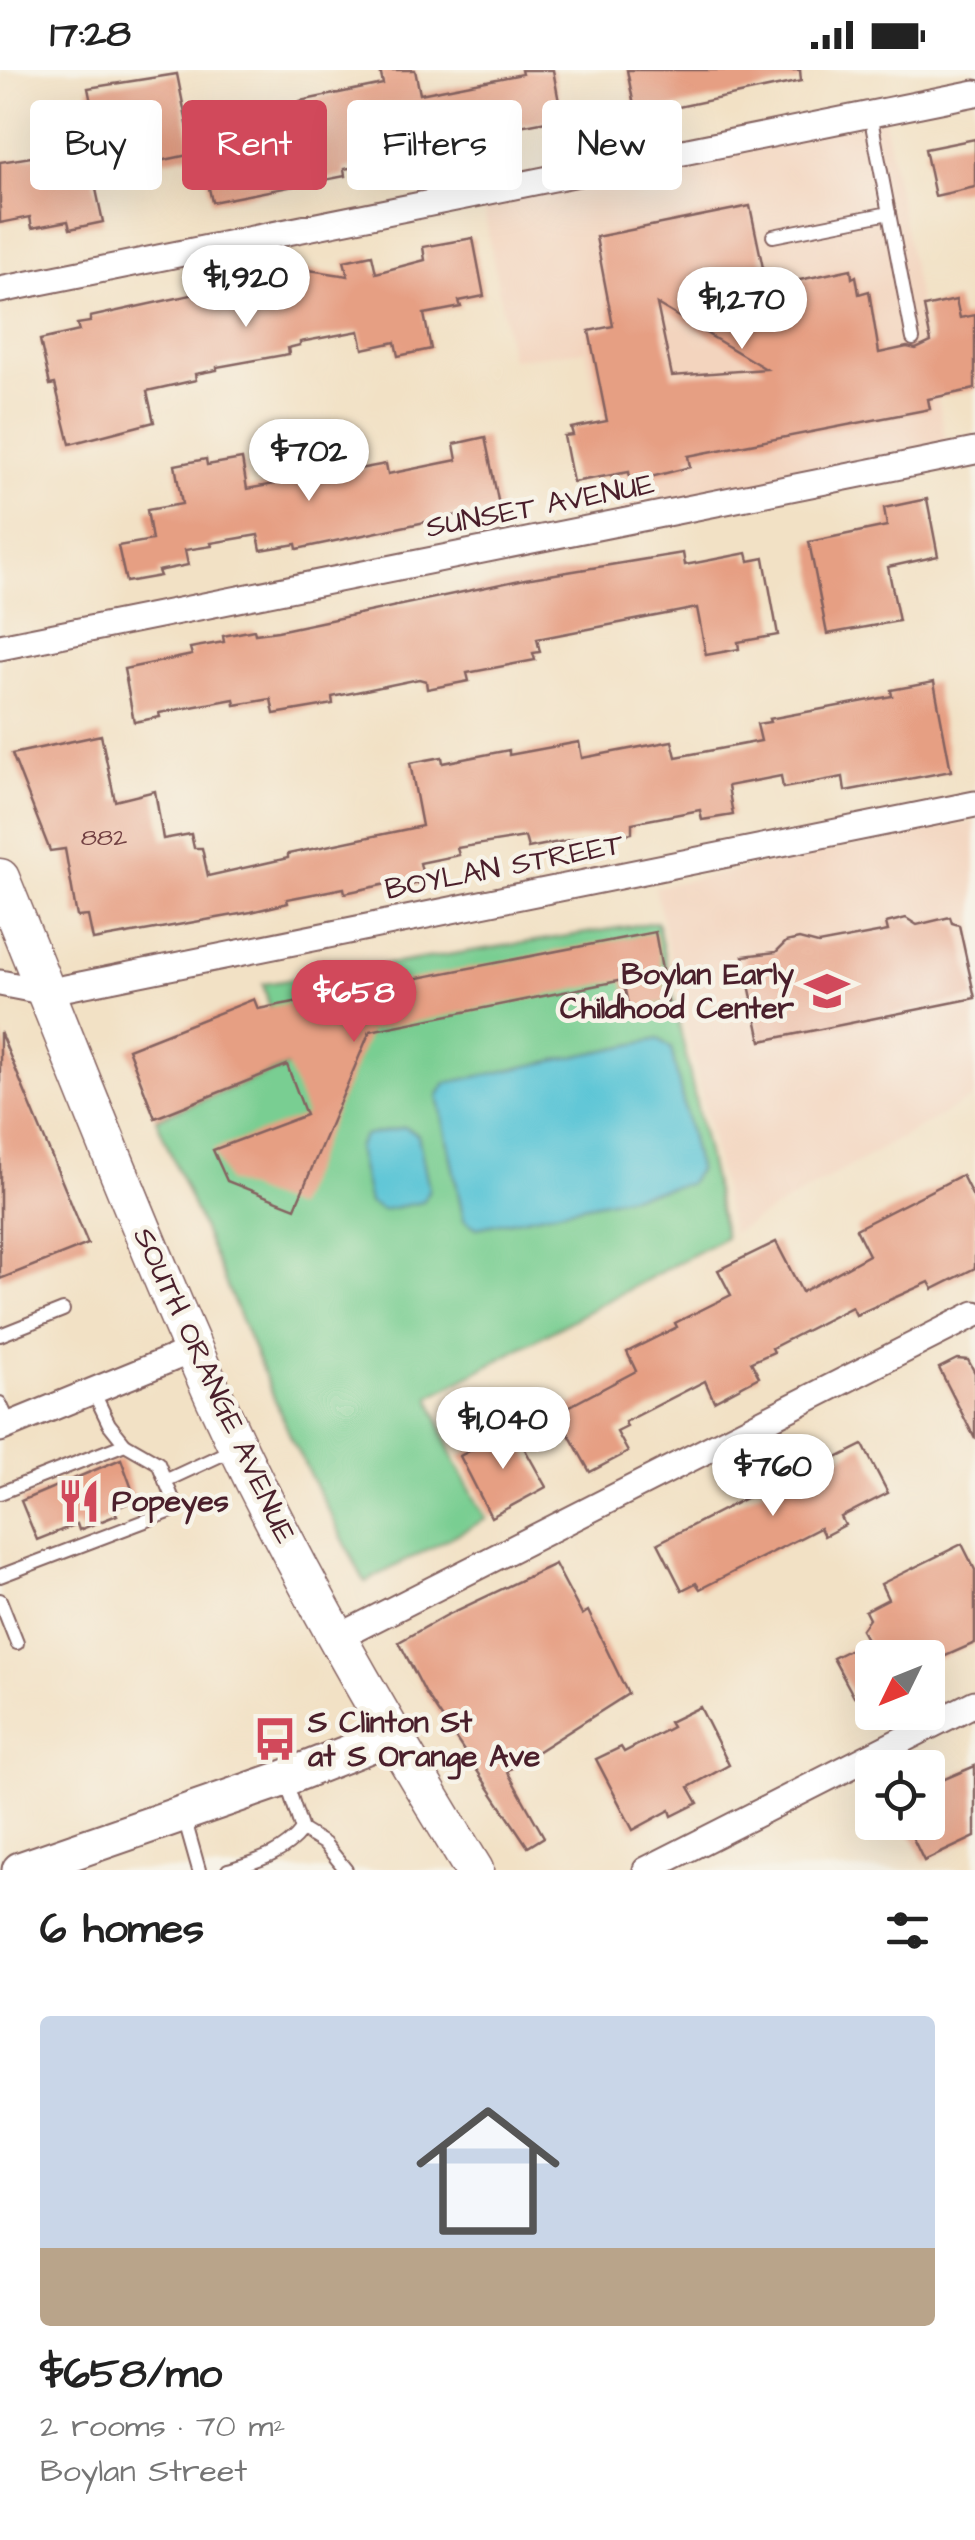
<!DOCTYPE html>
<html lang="en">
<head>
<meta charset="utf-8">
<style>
	body { margin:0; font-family:"Architects Daughter",sans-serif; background:#f6f6f6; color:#222; height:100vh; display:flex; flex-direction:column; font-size:38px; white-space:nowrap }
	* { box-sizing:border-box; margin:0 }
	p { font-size:32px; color:#767676 }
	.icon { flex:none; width:55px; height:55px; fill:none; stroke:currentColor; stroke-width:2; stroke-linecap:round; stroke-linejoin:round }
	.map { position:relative; height:1800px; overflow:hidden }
	.drawer { display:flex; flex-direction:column; background:#fff; flex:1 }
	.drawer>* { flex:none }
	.guide { position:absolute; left:30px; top:30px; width:915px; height:90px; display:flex; gap:20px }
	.needle { width:65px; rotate:227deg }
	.buttons { position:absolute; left:855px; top:1570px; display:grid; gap:20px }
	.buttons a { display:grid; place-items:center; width:90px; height:90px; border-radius:10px; background:#fff; box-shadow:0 10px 40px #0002; font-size:50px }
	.price { position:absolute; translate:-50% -85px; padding:0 22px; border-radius:35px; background:#fff; color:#222; font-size:32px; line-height:65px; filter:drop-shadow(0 2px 5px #0008) }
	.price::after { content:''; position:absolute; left:50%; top:60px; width:30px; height:22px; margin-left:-15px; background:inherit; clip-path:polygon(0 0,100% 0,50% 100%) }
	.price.active { background:#d1495b; color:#fff }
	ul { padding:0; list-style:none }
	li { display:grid; align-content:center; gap:20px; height:530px; padding:0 40px }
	li span { display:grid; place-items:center; height:310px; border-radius:10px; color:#555 }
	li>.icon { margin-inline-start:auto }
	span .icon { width:180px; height:180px; fill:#fffc; stroke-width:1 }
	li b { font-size:42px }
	h2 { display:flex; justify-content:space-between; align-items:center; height:120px; padding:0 40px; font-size:42px }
	.tag { padding:0 35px; border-radius:10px; background:#fff; box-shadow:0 10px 40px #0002; font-size:35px; line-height:90px }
	.tag.active { background:#d1495b; color:#fff }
	.status { display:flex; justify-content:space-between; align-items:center; height:70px; padding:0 50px; background:#fff; direction:ltr }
	.status svg { height:28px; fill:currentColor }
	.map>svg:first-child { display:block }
	.built { fill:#f3d4be }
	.green { fill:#79ce92; stroke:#62765e; stroke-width:2.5 }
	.water { fill:#5ac5d6; stroke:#527280; stroke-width:2.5 }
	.building { fill:#e69f83; fill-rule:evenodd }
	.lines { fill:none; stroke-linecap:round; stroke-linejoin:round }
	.lane-casing { stroke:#856361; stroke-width:16 }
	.street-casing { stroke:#856361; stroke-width:29 }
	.secondary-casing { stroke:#856361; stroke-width:39 }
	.primary-casing { stroke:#856361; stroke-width:41 }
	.lane { stroke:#fff; stroke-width:12 }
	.street { stroke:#fff; stroke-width:25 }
	.secondary { stroke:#fff; stroke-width:35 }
	.primary { stroke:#fff; stroke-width:38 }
	.labels { text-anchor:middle; stroke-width:9; stroke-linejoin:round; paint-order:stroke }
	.number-label { font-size:25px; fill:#713f41 }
	.street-label { font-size:30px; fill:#4a1f2b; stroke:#f7f3e8 }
	.poi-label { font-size:30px; font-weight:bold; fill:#4a1f2b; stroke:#f7f3e8; text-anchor:start }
</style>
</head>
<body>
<div class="status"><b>17:28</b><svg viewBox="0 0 49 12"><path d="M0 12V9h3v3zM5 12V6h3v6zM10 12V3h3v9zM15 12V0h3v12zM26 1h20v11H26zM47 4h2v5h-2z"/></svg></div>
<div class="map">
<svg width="975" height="1800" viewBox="0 0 975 1800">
	<rect width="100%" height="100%" fill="#f7f3e8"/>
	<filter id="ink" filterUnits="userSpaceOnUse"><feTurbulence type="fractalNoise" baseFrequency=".01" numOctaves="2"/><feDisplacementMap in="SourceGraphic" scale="20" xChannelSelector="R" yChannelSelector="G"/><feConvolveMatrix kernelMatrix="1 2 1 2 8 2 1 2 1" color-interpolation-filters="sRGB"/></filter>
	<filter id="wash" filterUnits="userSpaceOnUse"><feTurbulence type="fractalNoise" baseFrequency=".0048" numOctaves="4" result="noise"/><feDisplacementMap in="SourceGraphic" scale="40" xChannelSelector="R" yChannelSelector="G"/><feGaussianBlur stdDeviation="2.25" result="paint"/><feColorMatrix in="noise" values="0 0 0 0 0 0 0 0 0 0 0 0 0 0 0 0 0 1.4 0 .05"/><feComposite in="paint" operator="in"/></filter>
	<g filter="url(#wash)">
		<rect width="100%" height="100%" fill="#f2e1c5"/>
		<g class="built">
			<polygon points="884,49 948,382 620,445 586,280 511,289 482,129"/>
			<polygon points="975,751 975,1026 732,1163 655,817"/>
		</g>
		<polygon class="green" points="657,852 725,1167 430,1327 455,1392 486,1449 365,1512 292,1370 156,1049 287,996 263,914"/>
		<g class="water">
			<polygon points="659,969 671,978 698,1100 688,1114 477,1158 464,1150 438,1026 446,1013"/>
			<polygon points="405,1057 418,1065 429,1119 423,1132 382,1140 369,1133 357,1078 364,1066"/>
		</g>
		<g id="blocks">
			<g class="building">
				<polygon points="380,0 415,0 420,24 522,4 521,0 553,0 562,48 498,60 500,71 469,78 467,68 392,83 393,90 344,99 345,106 212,132 199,72 237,64 239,73 305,58 300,31 383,14"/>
				<polygon points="627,0 800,0 801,11 636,46"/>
				<polygon points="177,4 193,84 93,105 103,152 70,159 68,151 32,158 30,147 0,153 0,92 100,76 88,18"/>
				<polygon points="975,69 975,117 935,126 925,79"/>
				<path d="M750,136L767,217L851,199L852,208L856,206L859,224L869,221L879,283L907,277L916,279L931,272L924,237L956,230L960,248L975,245V319L928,329L930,339L688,386L690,397L631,412L629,402L573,412L564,366L573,365L571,358L607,351L589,261L613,256L596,167ZM657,234L766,299L672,306Z"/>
				<polygon points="473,168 484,226 459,231 461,237 424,244 431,279 398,286 395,272 363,279 359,261 300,272 300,275 288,278 289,284 217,297 217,300 195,304 196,310 147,321 154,352 70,374 55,314 50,315 40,270 79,261 77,254 90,252 90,247 209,221 208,215 257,203 296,198 348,206 344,191 372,185 376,203 425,190 423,177"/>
				<polygon points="339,356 348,401 386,394 388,404 457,390 454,374 485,367 500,440 469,446 468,443 297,479 296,474 261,480 258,465 211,473 212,476 185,480 188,495 158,501 160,506 126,512 118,476 152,470 147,440 182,434 175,395 206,389 207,395 242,389 247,419 318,406 310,361"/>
				<polygon points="927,429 938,486 888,497 899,551 827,564 809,472 887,456 884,438"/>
				<polygon points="683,483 685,495 747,483 749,491 764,488 778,565 738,572 739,579 706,585 697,538 537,569 540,582 533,583 535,590 467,603 469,611 427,619 426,611 419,609 332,627 333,634 274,644 271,629 235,635 234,629 159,643 160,647 134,652 124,599 192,585 190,578 224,572 223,566 254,560 255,564 278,561 525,509"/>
				<polygon points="934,612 951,701 845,721 843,707 783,718 781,706 728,716 733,745 702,750 700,740 632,753 632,763 607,768 606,763 528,778 525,767 457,778 459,785 420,793 424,812 397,818 396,812 345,823 344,818 287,829 288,833 251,842 93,870 88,846 77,847 65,779 50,781 12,684 101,665 115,731 155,721 163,769 191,764 194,778 202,778 208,806 288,788 288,784 422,756 410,693 442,687 443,693 509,680 509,685 579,672 582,688 672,671 676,687 761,671 757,654 770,652 769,649 892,626 891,620"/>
				<polygon points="950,847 952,853 959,855 975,928 761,971 743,886 776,882 786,872 799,869 818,874 888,861 886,853 906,848 917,855"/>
				<polygon points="655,862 668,932 629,940 623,910 370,961 295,1138 227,1111 213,1080 306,1045 287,995 155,1048 128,979 254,929 258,939"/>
				<polygon points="0,962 88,1174 0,1209"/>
				<polygon points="962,1105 975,1131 975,1198 933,1219 929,1212 856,1245 852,1237 772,1278 774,1282 751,1292 759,1307 714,1331 705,1311 625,1352 627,1357 617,1362 628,1382 590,1402 557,1343 636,1301 627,1282 677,1257 675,1253 731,1225 718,1200 776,1172 802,1222 869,1185 856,1159"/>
				<polygon points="957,1289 968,1290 975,1303 975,1369 939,1298"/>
				<polygon points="513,1358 546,1417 491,1447 460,1386"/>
				<polygon points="863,1375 888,1423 841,1447 845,1455 824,1466 820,1458 700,1519 696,1513 682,1520 658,1473 793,1404 795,1409"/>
				<polygon points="121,1389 136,1430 114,1439 117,1445 79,1460 77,1454 37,1470 21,1431"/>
				<polygon points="962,1474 975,1500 975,1573 941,1588 872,1588 872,1619 854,1627 833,1588 867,1571 861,1560 869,1549 865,1541 888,1529 881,1514"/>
				<polygon points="555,1494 582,1545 588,1541 628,1624 507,1701 544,1767 528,1777 426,1624 399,1572 447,1545"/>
				<polygon points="700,1637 729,1695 689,1717 698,1733 672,1746 670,1740 633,1760 596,1689 621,1677 624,1682 672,1657 669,1652"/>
				<polygon points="975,1696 975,1767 924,1791 905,1752 928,1752 928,1716"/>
			</g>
		</g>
	</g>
	<g filter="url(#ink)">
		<use href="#blocks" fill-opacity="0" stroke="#856361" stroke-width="2.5"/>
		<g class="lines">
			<g class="lane-casing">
				<g id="lane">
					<polyline points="870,44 913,269"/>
					<polyline points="773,166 889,143"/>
					<polyline points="0,1265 63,1240"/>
					<polyline points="93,1321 109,1354 125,1374"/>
					<polyline points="0,1333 10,1355"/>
					<polyline points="165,1411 236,1378"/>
					<polyline points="0,1423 125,1374 158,1393 177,1439 0,1506"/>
					<polyline points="0,1530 17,1573"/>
					<polyline points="286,1711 302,1760 325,1774 346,1800"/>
					<polyline points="184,1747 199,1800"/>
					<path d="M228,1800C257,1791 283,1785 302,1760"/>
				</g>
			</g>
			<g class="street-casing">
				<g id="street">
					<polyline points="0,220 975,23"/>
					<polyline points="0,577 975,381"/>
					<polyline points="0,913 46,922 975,734"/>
					<polyline points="0,1359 193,1280"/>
					<polyline points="337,1568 975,1244"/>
					<polyline points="646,1800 975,1633"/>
				</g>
			</g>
			<g class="secondary-casing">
				<polyline id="secondary" points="20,1800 285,1708 392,1666"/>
			</g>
			<g class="primary-casing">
				<path id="primary" d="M0,808C64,965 125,1124 193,1279C271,1460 371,1632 474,1800"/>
			</g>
			<use href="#lane" class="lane"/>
			<use href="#street" class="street"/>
			<use href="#secondary" class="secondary"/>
			<use href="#primary" class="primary"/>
		</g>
	</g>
	<defs>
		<g id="school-bare" transform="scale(3.45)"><path d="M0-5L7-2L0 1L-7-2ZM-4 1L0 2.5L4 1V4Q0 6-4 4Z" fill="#d1495b" stroke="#f7f3e8" stroke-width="2.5" paint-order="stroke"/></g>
		<g id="restaurant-bare" transform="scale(3.45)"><path d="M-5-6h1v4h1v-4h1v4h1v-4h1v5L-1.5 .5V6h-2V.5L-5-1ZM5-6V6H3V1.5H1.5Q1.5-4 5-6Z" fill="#d1495b" stroke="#f7f3e8" stroke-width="2.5" paint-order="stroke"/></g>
		<g id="bus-bare" transform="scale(3.45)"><path d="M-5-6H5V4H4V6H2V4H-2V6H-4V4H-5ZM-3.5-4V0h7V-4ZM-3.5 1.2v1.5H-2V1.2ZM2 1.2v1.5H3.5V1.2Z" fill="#d1495b" stroke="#f7f3e8" stroke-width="2.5" paint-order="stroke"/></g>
	</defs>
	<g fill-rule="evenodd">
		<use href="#school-bare" x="827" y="921"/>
		<use href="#restaurant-bare" x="79" y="1431"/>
		<use href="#bus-bare" x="275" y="1669"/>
	</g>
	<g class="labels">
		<g class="number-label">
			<text x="104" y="775">882</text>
		</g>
		<g class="street-label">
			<text transform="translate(540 435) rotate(-11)" y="10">SUNSET AVENUE</text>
			<text transform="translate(504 796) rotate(-11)" y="10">BOYLAN STREET</text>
			<text transform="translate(215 1315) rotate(65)" y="10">SOUTH ORANGE AVENUE</text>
		</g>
		<g class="poi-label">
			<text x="794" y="914" text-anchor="end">Boylan Early<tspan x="794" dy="34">Childhood Center</tspan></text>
			<text x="112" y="1441">Popeyes</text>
			<text x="308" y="1662">S Clinton St<tspan x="308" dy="34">at S Orange Ave</tspan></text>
		</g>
	</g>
</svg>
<div class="buttons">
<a><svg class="needle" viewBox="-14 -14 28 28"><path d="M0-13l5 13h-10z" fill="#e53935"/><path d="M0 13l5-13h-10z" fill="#767676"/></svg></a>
<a><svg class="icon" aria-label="locate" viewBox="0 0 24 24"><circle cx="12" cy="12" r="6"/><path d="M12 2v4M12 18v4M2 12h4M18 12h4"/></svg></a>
</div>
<b class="price" style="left:246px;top:260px">$1,920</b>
<b class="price" style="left:742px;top:282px">$1,270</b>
<b class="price" style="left:309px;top:434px">$702</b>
<b class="price active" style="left:354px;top:975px">$658</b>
<b class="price" style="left:503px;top:1402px">$1,040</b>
<b class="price" style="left:773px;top:1449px">$760</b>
<div class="guide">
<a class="tag">Buy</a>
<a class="tag active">Rent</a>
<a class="tag">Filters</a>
<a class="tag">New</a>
</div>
</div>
<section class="drawer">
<h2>6 homes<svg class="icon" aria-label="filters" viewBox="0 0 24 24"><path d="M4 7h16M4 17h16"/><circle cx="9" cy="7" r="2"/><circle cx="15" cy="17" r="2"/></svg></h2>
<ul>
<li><span style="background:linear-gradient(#c9d6e8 75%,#b9a48a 0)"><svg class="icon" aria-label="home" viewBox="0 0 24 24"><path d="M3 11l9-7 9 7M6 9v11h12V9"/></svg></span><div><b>$658/mo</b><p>2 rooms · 70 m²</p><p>Boylan Street</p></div></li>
</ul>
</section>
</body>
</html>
